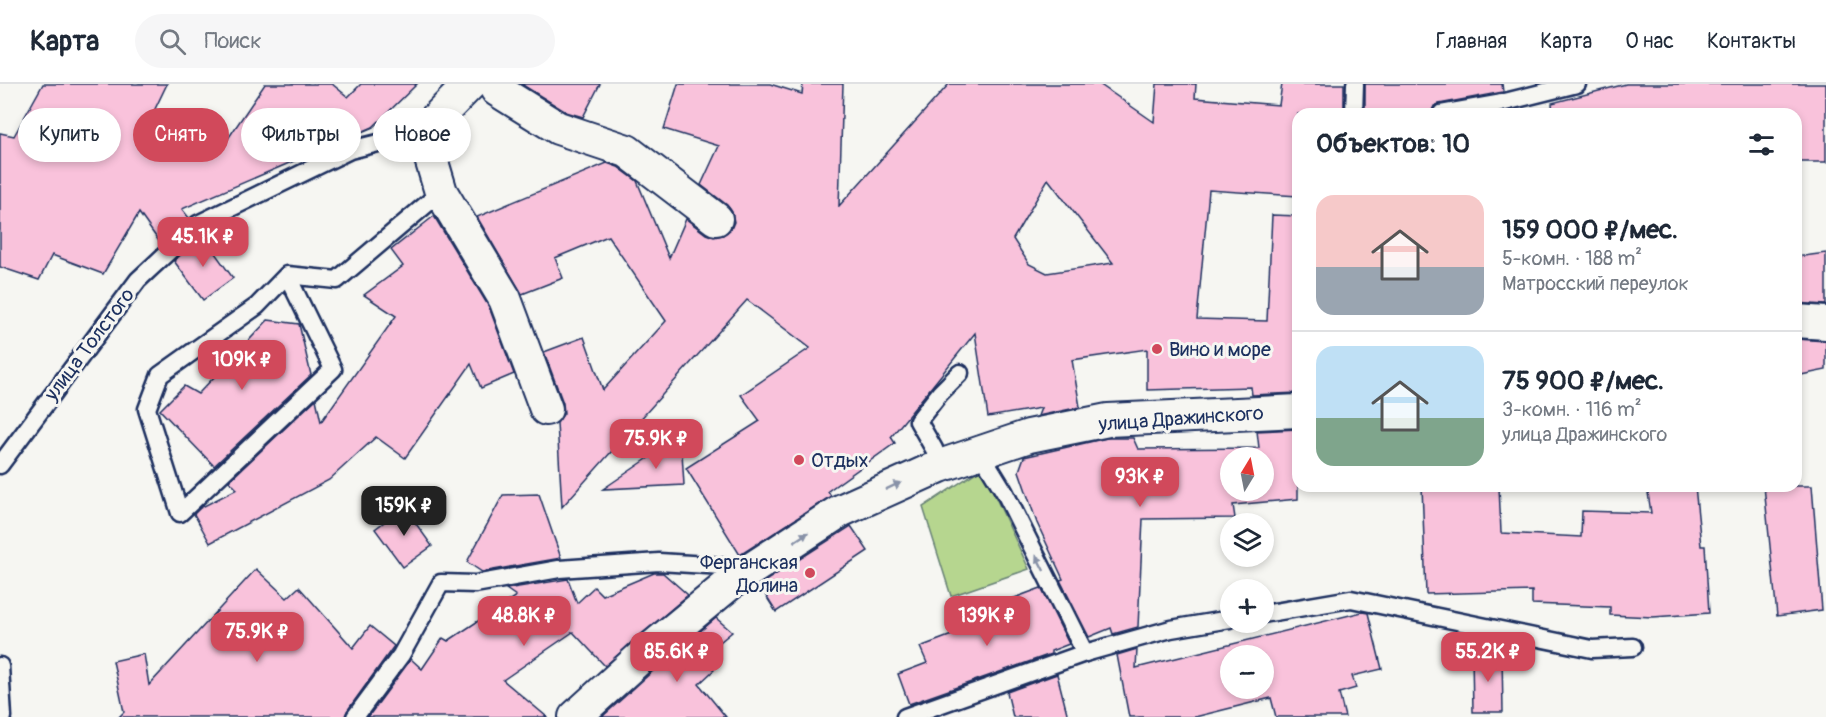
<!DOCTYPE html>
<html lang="ru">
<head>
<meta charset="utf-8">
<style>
	body { margin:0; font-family:Pangolin,sans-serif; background:#f6f6f7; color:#1f2937; height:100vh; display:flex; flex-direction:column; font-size:22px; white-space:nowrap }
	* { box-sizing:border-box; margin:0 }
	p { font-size:20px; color:#747a83 }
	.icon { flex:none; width:33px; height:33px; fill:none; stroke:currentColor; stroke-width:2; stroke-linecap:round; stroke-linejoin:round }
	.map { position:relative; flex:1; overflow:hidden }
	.panel { position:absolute; left:1292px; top:24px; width:510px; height:384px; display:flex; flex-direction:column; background:#fff; border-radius:18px; box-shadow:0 3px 9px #0003 }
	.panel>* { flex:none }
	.guide { position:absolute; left:18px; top:24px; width:570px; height:54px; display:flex; gap:12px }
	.needle { width:39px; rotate:10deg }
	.controls { position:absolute; left:1220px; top:363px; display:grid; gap:12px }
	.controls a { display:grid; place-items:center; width:54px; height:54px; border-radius:50%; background:#fff; box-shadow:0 3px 9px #0003; font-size:30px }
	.price { position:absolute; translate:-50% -51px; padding:0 14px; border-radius:12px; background:#d1495b; color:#fff; font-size:20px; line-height:39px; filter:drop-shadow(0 2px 3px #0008) }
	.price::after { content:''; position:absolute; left:50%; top:36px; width:18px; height:14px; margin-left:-9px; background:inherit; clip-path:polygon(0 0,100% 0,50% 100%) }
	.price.active { background:#222; color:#fff }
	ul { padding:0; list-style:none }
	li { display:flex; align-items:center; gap:18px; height:150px; padding:0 24px }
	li+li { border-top:2px solid #e0e1e3 }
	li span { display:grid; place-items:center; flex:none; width:168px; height:120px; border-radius:18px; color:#555 }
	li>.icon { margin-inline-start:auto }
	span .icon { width:72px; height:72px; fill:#fffc; stroke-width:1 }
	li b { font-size:26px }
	h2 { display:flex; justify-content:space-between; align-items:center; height:72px; padding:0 24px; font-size:26px }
	.pill { padding:0 21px; border-radius:27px; background:#fff; box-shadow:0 3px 9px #0003; font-size:21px; line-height:54px }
	.pill.active { background:#d1495b; color:#fff }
	header { display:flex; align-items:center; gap:36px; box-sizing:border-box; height:84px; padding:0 30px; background:#fff; border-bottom:2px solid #e0e1e3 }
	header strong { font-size:28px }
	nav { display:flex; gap:33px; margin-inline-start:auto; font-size:21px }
	.search { width:420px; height:54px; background:#f6f6f7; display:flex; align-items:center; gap:15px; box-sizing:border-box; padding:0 21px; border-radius:33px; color:#747a83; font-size:22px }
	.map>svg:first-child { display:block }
	.green { fill:#b6d68f; stroke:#688276; stroke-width:1.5 }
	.building { fill:#f9c2db; stroke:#1b2f5e; stroke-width:1.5; fill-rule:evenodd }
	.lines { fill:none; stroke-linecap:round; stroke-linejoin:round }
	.service-casing { stroke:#1b2f5e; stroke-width:21 }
	.minor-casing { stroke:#1b2f5e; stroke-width:36 }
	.service { stroke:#f6f6f2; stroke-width:16 }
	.minor { stroke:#f6f6f2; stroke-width:32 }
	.oneway { fill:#8892a8 }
	.poi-dot { fill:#d1495b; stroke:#f6f6f2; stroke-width:2 }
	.labels { text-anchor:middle; stroke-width:6; stroke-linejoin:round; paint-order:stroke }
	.street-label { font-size:20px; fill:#1b2f5e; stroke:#f6f6f2 }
	.poi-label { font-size:20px; fill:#1b2f5e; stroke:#f6f6f2; text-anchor:start }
</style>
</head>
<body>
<header>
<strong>Карта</strong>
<div class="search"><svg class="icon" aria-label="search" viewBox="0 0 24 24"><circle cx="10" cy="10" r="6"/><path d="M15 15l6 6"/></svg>Поиск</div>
<nav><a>Главная</a><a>Карта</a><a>О нас</a><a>Контакты</a></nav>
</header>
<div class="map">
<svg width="1826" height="633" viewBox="0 0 1826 633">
	<rect width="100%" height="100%" fill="#f6f6f2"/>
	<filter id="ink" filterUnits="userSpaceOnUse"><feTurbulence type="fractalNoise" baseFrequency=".0167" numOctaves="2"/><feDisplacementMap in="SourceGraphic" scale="12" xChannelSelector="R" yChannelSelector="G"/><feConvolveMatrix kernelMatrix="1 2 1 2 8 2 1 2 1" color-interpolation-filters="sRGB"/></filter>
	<g filter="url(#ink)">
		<polygon class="green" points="982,384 1029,485 951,512 923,423"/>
		<g class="building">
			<polygon points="43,0 167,0 155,25 221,65 265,0 332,0 348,13 361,0 417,0 373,43 182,125 189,134 161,160 139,129 103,190 52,171 39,196 0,183 0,49 14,52"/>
			<polygon points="521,0 600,0 583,33 566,28"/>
			<path d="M678,0H770L802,10L803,0H843L839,122L949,0H1099L1154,38L1157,0H1196L1195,14L1279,21L1282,0H1344V30H1298V112L1209,106L1197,235L1267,237L1272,131L1298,132V309L1252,311L1251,303L1147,306V265L1072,276L1080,323L1038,332L1041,324L988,333L975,249L891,353L895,359L828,407L831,412L740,471L686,384L760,337L741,311L810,264L747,216L562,423L557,339L564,329L563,319L544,268L584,253L603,306L666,237L608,152L555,174L563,194L522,210L477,133L607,79L618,83L637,97L669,174L686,135L706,150L714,153L723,151L731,145L734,138L732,128L727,121L701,101L719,62L664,45ZM1048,95L1113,179L1047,189L1029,180L1013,155Z"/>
			<polygon points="1365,0 1502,0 1503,8 1439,20 1434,22 1431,30 1365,30"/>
			<polygon points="1626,0 1826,0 1826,78 1796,78 1796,30 1553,30 1552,19"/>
			<polygon points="434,132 489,223 514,290 481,304 471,280 405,374 376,353 329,396 210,459 194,430 200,424 237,405 229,397 316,315 321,338 396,232 364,211 403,182 391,166"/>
			<polygon points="202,151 233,194 203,216 174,177"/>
			<polygon points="1826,169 1826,221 1796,219 1796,173"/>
			<polygon points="268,236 299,240 311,291 214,382 160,326 184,302 198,310"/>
			<polygon points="1796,255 1826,257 1826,286 1796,292"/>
			<path d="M1298,345V415L1233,421L1235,434L1143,435L1138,543L1113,550L1111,544L1089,553L1060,496L1063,495L1037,439L1019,387L1024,373L1107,354H1133L1138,365L1259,364L1257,347ZM1230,374H1263V406H1230Z"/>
			<polygon points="681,352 684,401 603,405"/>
			<polygon points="1422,402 1499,402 1501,449 1581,453 1582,427 1651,429 1647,402 1695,402 1701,462 1705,462 1709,529 1653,533 1610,531 1610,523 1532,520 1532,507 1426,510"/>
			<polygon points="1764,402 1812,402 1822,526 1777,532"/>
			<polygon points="539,410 561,474 482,488 467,478 503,411"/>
			<polygon points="404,423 432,462 403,483 375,445"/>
			<polygon points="851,442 868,467 776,528 759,501"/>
			<polygon points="256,485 287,514 299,503 353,564 370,542 394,562 347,627 345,633 119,633 124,628 113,577 144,570 149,601"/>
			<polygon points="654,489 663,489 688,511 605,582 573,548 503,596 547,633 368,633 411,575 422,585 443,554 448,557 516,512 506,505 568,495 577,519 594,503 602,511"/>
			<polygon points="1041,504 1069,560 1051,567 1051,570 909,620 898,590 927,579 920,563 994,535 990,523"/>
			<path d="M1362,528L1368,529L1382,585L1352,592L1356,604L1339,609L1345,633H1276L1271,614L1195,633H1129L1117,571L1137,565L1136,584ZM1230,572H1263V604H1230Z"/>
			<polygon points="716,534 732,548 702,573 714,586 699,600 726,633 602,633 654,586"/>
			<polygon points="1472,570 1502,570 1503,628 1473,628"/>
			<polygon points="1057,590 1068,633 1013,633 1007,608"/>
		</g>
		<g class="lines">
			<g class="service-casing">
				<g id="service">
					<polyline points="1354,30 1355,0"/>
					<polyline points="1441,30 1497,20 1577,0"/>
					<polyline points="287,191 333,285 180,429 147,325 160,291 257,222 287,191 337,196 441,108"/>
					<polyline points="976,369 985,376 1004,407 1085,569"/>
					<polyline points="0,381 138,196 198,140 350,66 423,48"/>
					<polyline points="940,382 934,365 918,337 940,309 960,289"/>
					<polyline points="1263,530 1351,515 1592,565 1633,563"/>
					<polyline points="0,582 3,633"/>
					<polyline points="355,633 401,571 441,499 475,500 559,485 659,478 723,482 733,497"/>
					<polyline points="905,633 1085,569 1171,545 1230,535"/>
				</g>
			</g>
			<g class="minor-casing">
				<g id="minor">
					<polyline points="470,0 423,48 441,108 505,215 546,325"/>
					<polyline points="494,0 497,6 558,44 627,67 716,135"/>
					<polyline points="1796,237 1826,239"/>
					<polyline points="575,633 642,572 733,497 840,427 940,382 1029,352 1108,336 1298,327"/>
				</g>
			</g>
			<use href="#service" class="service"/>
			<use href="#minor" class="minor"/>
		</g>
		<defs><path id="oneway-solid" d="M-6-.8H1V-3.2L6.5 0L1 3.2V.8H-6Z" transform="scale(1.5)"/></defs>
		<g class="oneway">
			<use href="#oneway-solid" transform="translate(893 402) rotate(-25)"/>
			<use href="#oneway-solid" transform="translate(801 453) rotate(-33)"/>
			<use href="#oneway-solid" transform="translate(1040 479) rotate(-117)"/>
		</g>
	</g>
	<g class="poi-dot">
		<circle cx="1157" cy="265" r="6"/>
		<circle cx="799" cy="376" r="6"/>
		<circle cx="810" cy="489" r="6"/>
	</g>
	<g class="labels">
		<g class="street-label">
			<text transform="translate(89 260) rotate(-53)" y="7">улица Толстого</text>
			<text transform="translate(1181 334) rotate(-4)" y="7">улица Дражинского</text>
		</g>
		<g class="poi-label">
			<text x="1169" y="272">Вино и море</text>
			<text x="811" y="383">Отдых</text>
			<text x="798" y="485" text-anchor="end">Ферганская<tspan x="798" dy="23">Долина</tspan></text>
		</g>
	</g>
</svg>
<div class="controls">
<a><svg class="needle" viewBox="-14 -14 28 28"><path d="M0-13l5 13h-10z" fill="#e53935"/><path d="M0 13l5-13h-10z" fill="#747a83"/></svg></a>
<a><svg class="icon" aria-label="layers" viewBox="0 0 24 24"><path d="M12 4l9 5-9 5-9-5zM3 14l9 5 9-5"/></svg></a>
<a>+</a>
<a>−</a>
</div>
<b class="price" style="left:203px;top:184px">45.1K ₽</b>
<b class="price" style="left:242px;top:307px">109K ₽</b>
<b class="price" style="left:656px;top:386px">75.9K ₽</b>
<b class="price" style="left:1140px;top:424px">93K ₽</b>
<b class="price active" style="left:404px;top:453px">159K ₽</b>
<b class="price" style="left:524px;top:563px">48.8K ₽</b>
<b class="price" style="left:987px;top:563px">139K ₽</b>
<b class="price" style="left:257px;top:579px">75.9K ₽</b>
<b class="price" style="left:677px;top:599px">85.6K ₽</b>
<b class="price" style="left:1488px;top:599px">55.2K ₽</b>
<div class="guide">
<a class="pill">Купить</a>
<a class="pill active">Снять</a>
<a class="pill">Фильтры</a>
<a class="pill">Новое</a>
</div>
<section class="panel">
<h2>Объектов: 10<svg class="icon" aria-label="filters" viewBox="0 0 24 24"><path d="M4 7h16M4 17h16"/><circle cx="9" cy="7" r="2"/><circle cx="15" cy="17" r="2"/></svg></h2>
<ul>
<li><span style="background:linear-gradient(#f6c9c9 60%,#9aa5b1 0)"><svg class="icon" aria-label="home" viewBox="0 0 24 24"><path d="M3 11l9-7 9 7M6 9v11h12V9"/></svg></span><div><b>159 000 ₽/мес.</b><p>5-комн. · 188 m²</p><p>Матросский переулок</p></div></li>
<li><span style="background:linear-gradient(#bfe0f5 60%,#7fa58c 0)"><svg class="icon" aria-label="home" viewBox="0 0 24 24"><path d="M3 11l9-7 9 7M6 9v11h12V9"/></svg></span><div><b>75 900 ₽/мес.</b><p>3-комн. · 116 m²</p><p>улица Дражинского</p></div></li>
</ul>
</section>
</div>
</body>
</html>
